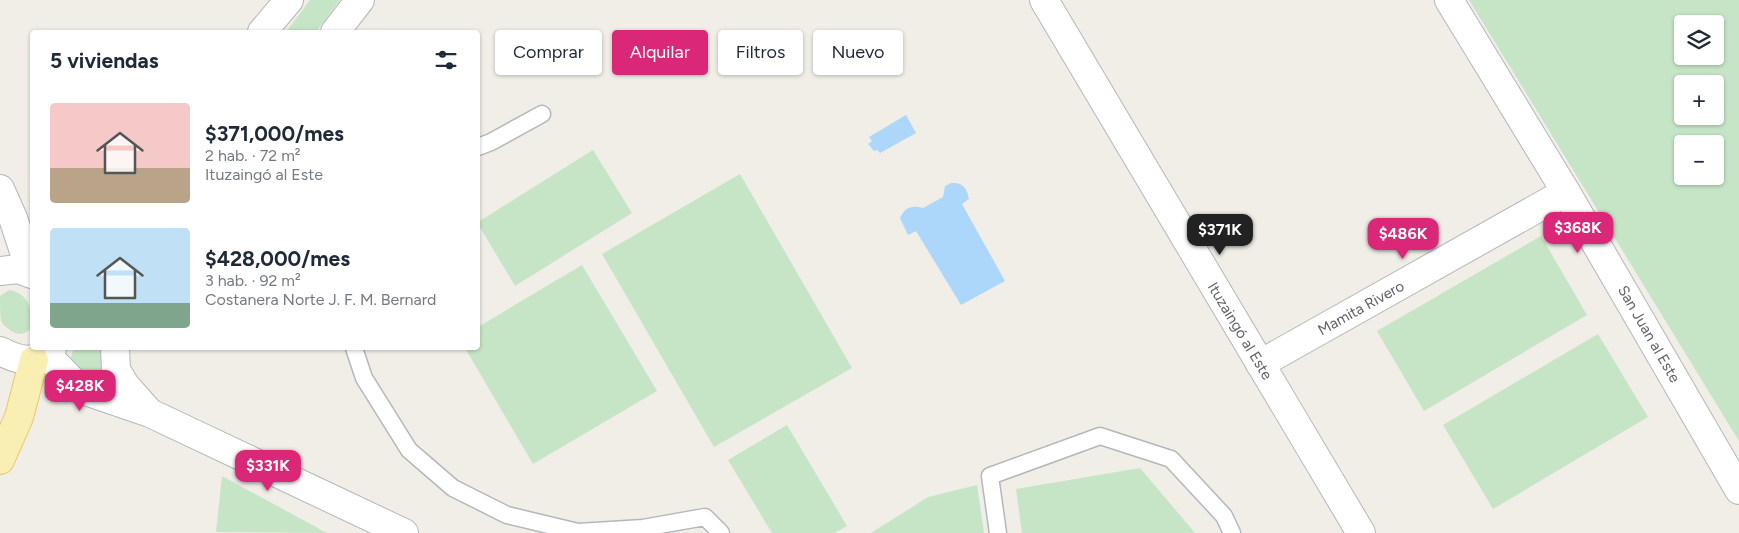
<!DOCTYPE html>
<html lang="es">
<head>
<meta charset="utf-8">
<style>
	body { margin:0; font-family:Figtree,sans-serif; background:#f2f2f3; color:#1f2937; height:100vh; display:flex; flex-direction:column; font-size:19px; white-space:nowrap }
	* { box-sizing:border-box; margin:0 }
	p { font-size:16px; color:#747a83 }
	.icon { flex:none; width:28px; height:28px; fill:none; stroke:currentColor; stroke-width:2; stroke-linecap:round; stroke-linejoin:round }
	.map { position:relative; flex:1; overflow:hidden }
	.panel { position:absolute; left:30px; top:30px; width:450px; height:320px; display:flex; flex-direction:column; background:#fff; border-radius:5px; box-shadow:0 1px 4px #0004 }
	.panel>* { flex:none }
	.top-card { position:absolute; left:495px; top:30px; width:475px; height:45px; display:flex; gap:10px }
	.buttons { position:absolute; left:1674px; top:15px; display:grid; gap:10px }
	.buttons a { display:grid; place-items:center; width:50px; height:50px; border-radius:5px; background:#fff; box-shadow:0 1px 4px #0004; font-size:25px }
	.price { position:absolute; translate:-50% -42px; padding:0 11px; border-radius:10px; background:#db2777; color:#fff; font-size:16px; line-height:32px; filter:drop-shadow(0 1px 2px #0008) }
	.price::after { content:''; position:absolute; left:50%; top:30px; width:15px; height:11px; margin-left:-8px; background:inherit; clip-path:polygon(0 0,100% 0,50% 100%) }
	.price.selected { background:#222; color:#fff }
	ul { padding:0; list-style:none }
	li { display:flex; align-items:center; gap:15px; height:125px; padding:0 20px }
	li span { display:grid; place-items:center; flex:none; width:140px; height:100px; border-radius:5px; color:#555 }
	li>.icon { margin-inline-start:auto }
	span .icon { width:60px; height:60px; fill:#fffc; stroke-width:1 }
	li b { font-size:21px }
	h2 { display:flex; justify-content:space-between; align-items:center; height:60px; padding:0 20px; font-size:21px }
	.pill { padding:0 18px; border-radius:5px; background:#fff; box-shadow:0 1px 4px #0004; font-size:18px; line-height:45px }
	.pill.selected { background:#db2777; color:#fff }
	.map>svg:first-child { display:block }
	.green { fill:#c6e5c6; fill-rule:evenodd }
	.water { fill:#add7fa }
	.lines { fill:none; stroke-linecap:round; stroke-linejoin:round }
	.service-casing { stroke:#b4b7bb; stroke-width:19 }
	.minor-casing { stroke:#b4b7bb; stroke-width:30 }
	.secondary-casing { stroke:#b3b6bb; stroke-width:30 }
	.primary-casing { stroke:#e9c667; stroke-width:30 }
	.service { stroke:#fff; stroke-width:16 }
	.minor { stroke:#fff; stroke-width:28 }
	.secondary { stroke:#fff; stroke-width:28 }
	.primary { stroke:#faefb2; stroke-width:28 }
	.labels { text-anchor:middle; stroke-width:5; stroke-linejoin:round; paint-order:stroke }
	.street-label { font-size:15px; fill:#5f6266; stroke:#fff }
</style>
</head>
<body>
<div class="map">
<svg width="1739" height="533" viewBox="0 0 1739 533">
	<rect width="100%" height="100%" fill="#f0eee7"/>
	<g class="green">
		<polygon points="310,0 340,0 316,32 286,32"/>
		<path d="M1469,0H1739V441ZM1682,24H1715V56H1682ZM1682,84H1715V116H1682ZM1682,144H1715V176H1682Z"/>
		<polygon points="593,150 632,213 515,286 478,224 478,222"/>
		<polygon points="740,174 852,368 714,447 602,254"/>
		<polygon points="1541,236 1587,315 1424,411 1377,331"/>
		<polygon points="582,265 657,391 533,464 465,348 478,348 478,327"/>
		<path d="M9,290C28,293 33,309 32,327C25,335 18,337 9,329C5,327 2,324 1,320C0,314 0,304 0,296Z"/>
		<polygon points="1598,334 1648,417 1493,509 1443,425"/>
		<polygon points="77,348 108,348 111,388 68,368 73,350"/>
		<polygon points="787,425 847,526 835,533 772,533 728,460"/>
		<polygon points="1140,468 1195,533 1022,533 1016,489"/>
		<polygon points="222,476 327,533 216,532"/>
		<polygon points="977,485 984,533 871,533 928,497"/>
	</g>
	<g class="water">
		<polygon points="906,115 916,133 880,153 877,150 874,151 868,144 872,141 869,137"/>
		<path d="M951,183C963,182 967,188 969,199L962,204L1005,281L961,305L916,231L908,235L900,218C905,207 912,205 923,208L943,197L945,186Z"/>
	</g>
	<g class="lines">
		<g class="service-casing">
			<g id="service">
				<polyline points="478,147 491,142 542,114"/>
				<polyline points="354,348 364,378 409,450 453,488 507,515 578,532 643,528 705,517 721,533"/>
				<polyline points="998,533 990,476 1100,436 1171,459 1224,516 1232,533"/>
			</g>
		</g>
		<g class="minor-casing">
			<g id="minor">
				<polyline points="1044,0 1361,533"/>
				<polyline points="1449,0 1566,192 1739,490"/>
				<polyline points="115,348 116,370 125,385 149,412"/>
				<polyline points="46,354 80,389 150,413 404,533"/>
				<polyline points="1260,364 1566,192"/>
			</g>
		</g>
		<g class="secondary-casing">
			<g id="secondary">
				<polyline points="262,32 289,0"/>
				<polyline points="335,32 360,0"/>
				<polyline points="0,189 13,218 31,273"/>
				<polyline points="0,271 18,269 32,274"/>
				<path d="M0,351C19,361 36,365 52,348"/>
			</g>
		</g>
		<g class="primary-casing">
			<polyline id="primary" points="0,460 19,417 34,360"/>
		</g>
		<use href="#service" class="service"/>
		<use href="#minor" class="minor"/>
		<use href="#secondary" class="secondary"/>
		<use href="#primary" class="primary"/>
	</g>
	<g class="labels">
		<g class="street-label">
			<text transform="translate(1361 308) rotate(-29)" y="5">Mamita Rivero</text>
			<text transform="translate(1240 331) rotate(59)" y="5">Ituzaingó al Este</text>
			<text transform="translate(1649 334) rotate(60)" y="5">San Juan al Este</text>
		</g>
	</g>
</svg>
<div class="buttons">
<a><svg class="icon" aria-label="layers" viewBox="0 0 24 24"><path d="M12 4l9 5-9 5-9-5zM3 14l9 5 9-5"/></svg></a>
<a>+</a>
<a>−</a>
</div>
<b class="price" style="left:1578px;top:254px">$368K</b>
<b class="price selected" style="left:1220px;top:256px">$371K</b>
<b class="price" style="left:1403px;top:260px">$486K</b>
<b class="price" style="left:80px;top:412px">$428K</b>
<b class="price" style="left:268px;top:492px">$331K</b>
<div class="top-card">
<a class="pill">Comprar</a>
<a class="pill selected">Alquilar</a>
<a class="pill">Filtros</a>
<a class="pill">Nuevo</a>
</div>
<section class="panel">
<h2>5 viviendas<svg class="icon" aria-label="filters" viewBox="0 0 24 24"><path d="M4 7h16M4 17h16"/><circle cx="9" cy="7" r="2"/><circle cx="15" cy="17" r="2"/></svg></h2>
<ul>
<li><span style="background:linear-gradient(#f6c9c9 65%,#b9a48a 0)"><svg class="icon" aria-label="home" viewBox="0 0 24 24"><path d="M3 11l9-7 9 7M6 9v11h12V9"/></svg></span><div><b>$371,000/mes</b><p>2 hab. · 72 m²</p><p>Ituzaingó al Este</p></div></li>
<li><span style="background:linear-gradient(#bfe0f5 75%,#7fa58c 0)"><svg class="icon" aria-label="home" viewBox="0 0 24 24"><path d="M3 11l9-7 9 7M6 9v11h12V9"/></svg></span><div><b>$428,000/mes</b><p>3 hab. · 92 m²</p><p>Costanera Norte J. F. M. Bernard</p></div></li>
</ul>
</section>
</div>
</body>
</html>
